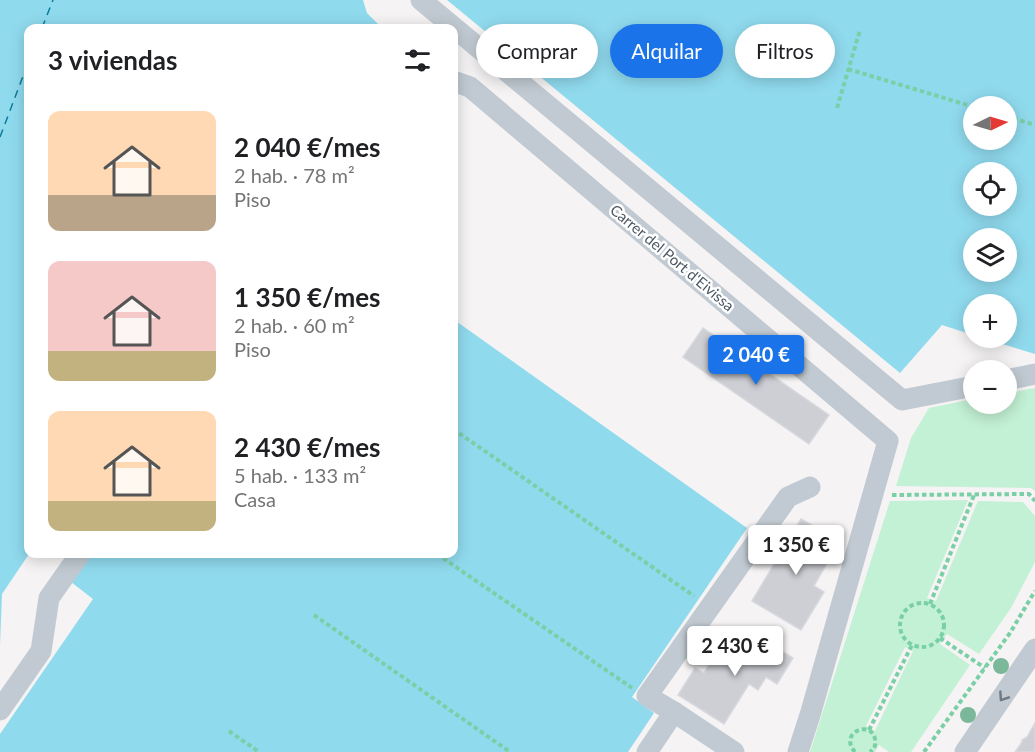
<!DOCTYPE html>
<html lang="es">
<head>
<meta charset="utf-8">
<style>
	body { margin:0; font-family:Lato,sans-serif; background:#f6f6f6; color:#202124; height:100vh; display:flex; flex-direction:column; font-size:22px; white-space:nowrap }
	* { box-sizing:border-box; margin:0 }
	p { font-size:20px; color:#757577 }
	.icon { flex:none; width:33px; height:33px; fill:none; stroke:currentColor; stroke-width:2; stroke-linecap:round; stroke-linejoin:round }
	.map { position:relative; flex:1; overflow:hidden }
	.panel { position:absolute; left:24px; top:24px; width:434px; height:534px; display:flex; flex-direction:column; background:#fff; border-radius:12px; box-shadow:0 3px 15px #0003 }
	.panel>* { flex:none }
	.top-card { position:absolute; left:476px; top:24px; width:470px; height:54px; display:flex; gap:12px }
	.needle { width:39px; rotate:85deg }
	.buttons { position:absolute; left:963px; top:96px; display:grid; gap:12px }
	.buttons a { display:grid; place-items:center; width:54px; height:54px; border-radius:50%; background:#fff; box-shadow:0 3px 15px #0003; font-size:30px }
	.price { position:absolute; translate:-50% -51px; padding:0 14px; border-radius:6px; background:#fff; color:#222; font-size:20px; line-height:39px; filter:drop-shadow(0 2px 3px #0008) }
	.price::after { content:''; position:absolute; left:50%; top:36px; width:18px; height:14px; margin-left:-9px; background:inherit; clip-path:polygon(0 0,100% 0,50% 100%) }
	.price.on { background:#1a73e8; color:#fff }
	ul { padding:0; list-style:none }
	li { display:flex; align-items:center; gap:18px; height:150px; padding:0 24px }
	li span { display:grid; place-items:center; flex:none; width:168px; height:120px; border-radius:12px; color:#555 }
	li>.icon { margin-inline-start:auto }
	span .icon { width:72px; height:72px; fill:#fffc; stroke-width:1 }
	li b { font-size:26px }
	h2 { display:flex; justify-content:space-between; align-items:center; height:72px; padding:0 24px; font-size:26px }
	.chip { padding:0 21px; border-radius:27px; background:#fff; box-shadow:0 3px 15px #0003; font-size:21px; line-height:54px }
	.chip.on { background:#1a73e8; color:#fff }
	.map>svg:first-child { display:block }
	.green { fill:#c3f1d5; fill-rule:evenodd }
	.water { fill:#90daee; fill-rule:evenodd }
	.lines { fill:none; stroke-linecap:round; stroke-linejoin:round }
	.ferry { stroke:#0c7c9b; stroke-width:1.5; stroke-dasharray:8 6; stroke-linecap:butt }
	.building { fill:#cdcfd5; stroke:#d7d9de; stroke-width:1.5 }
	.path { stroke:#7ad0a6; stroke-width:4; stroke-dasharray:4.5 3; stroke-linecap:butt }
	.minor { stroke:#c1cad2; stroke-width:21 }
	.tree { fill:#7bb799 }
	.oneway { stroke:#6e7983 }
	.labels { text-anchor:middle; stroke-width:5; stroke-linejoin:round; paint-order:stroke }
	.street-label { font-size:15px; fill:#4a5661; stroke:#fff }
</style>
</head>
<body>
<div class="map">
<svg width="1035" height="752" viewBox="0 0 1035 752">
	<rect width="100%" height="100%" fill="#f5f3f3"/>
	<g class="green">
		<polygon points="1035,388 1035,491 1031,488 896,486 911,438 929,408 973,399 974,404 1006,404 1007,393"/>
		<path d="M968,500L927,598L936,601L978,501L1023,502L1035,516V562L1011,608L979,654L947,634L940,644L970,665L911,752H889L879,745L875,752H810L890,501ZM905,647L913,651L875,731L866,726Z"/>
	</g>
	<g class="water">
		<polygon points="0,0 363,0 367,13 382,28 28,28 29,554 2,594 0,645"/>
		<path d="M447,0H1035V354L982,338H1006V304H974L973,335L942,325L900,373ZM974,106H1006V140H974ZM974,172H1006V206H974ZM974,238H1006V272H974Z"/>
		<polygon points="453,319 747,528 632,697 654,713 628,752 0,752 0,734 93,599 71,582 91,554 453,554"/>
	</g>
	<g class="lines">
		<g class="ferry">
			<polyline points="42,28 53,0"/>
			<polyline points="0,137 28,63"/>
		</g>
	</g>
	<g class="building">
		<polygon points="703,328 829,415 809,444 683,357"/>
		<polygon points="801,519 832,537 822,554 830,558 814,586 824,592 801,630 752,601"/>
		<polygon points="752,633 793,658 777,684 766,677 758,690 749,684 724,724 678,695 695,668 704,673 712,660 718,663 725,651 731,654 739,641 745,644"/>
		<polygon points="1035,723 1035,752 1015,752 1022,742 1022,740 1027,737"/>
	</g>
	<g class="lines">
		<g class="path">
			<polyline points="848,69 974,107"/>
			<polyline points="837,108 860,30"/>
			<polyline points="1006,116 1035,125"/>
			<polyline points="453,429 694,596"/>
			<polyline points="892,495 1029,494 1035,501"/>
			<polyline points="437,554 632,688"/>
			<circle cx="922" cy="625" r="22"/>
			<polyline points="930,604 974,495"/>
			<polyline points="314,615 510,752"/>
			<polyline points="940,638 985,668"/>
			<polyline points="869,730 912,645"/>
			<polyline points="229,731 259,752"/>
			<path d="M855,752C838,733 871,719 875,739C876,745 875,748 870,752"/>
			<polyline points="924,752 1010,633 1035,591"/>
		</g>
		<g class="minor">
			<polyline points="421,0 902,400 974,386"/>
			<polyline points="453,81 470,87 888,441 810,715 798,752"/>
			<polyline points="1006,380 1035,374"/>
			<polyline points="0,710 41,651 49,598 80,554"/>
			<polyline points="674,712 734,752"/>
			<polyline points="647,752 674,712 647,696 788,497 810,487"/>
			<polyline points="965,752 1035,649"/>
		</g>
	</g>
	<g class="tree">
		<circle cx="1001" cy="666" r="8"/>
		<circle cx="968" cy="715" r="8"/>
	</g>
	<defs><path id="oneway-chevron" d="M-2-3.5L2.5 0L-2 3.5" fill="none" stroke-width="1.6" stroke-linecap="round" stroke-linejoin="round" transform="scale(1.5)"/></defs>
	<use class="oneway" href="#oneway-chevron" transform="translate(1003 697) rotate(124)"/>
	<g class="labels">
		<g class="street-label">
			<text transform="translate(672 258) rotate(40)" y="5">Carrer del Port d'Eivissa</text>
		</g>
	</g>
</svg>
<div class="buttons">
<a><svg class="needle" viewBox="-14 -14 28 28"><path d="M0-13l5 13h-10z" fill="#e53935"/><path d="M0 13l5-13h-10z" fill="#757577"/></svg></a>
<a><svg class="icon" aria-label="locate" viewBox="0 0 24 24"><circle cx="12" cy="12" r="6"/><path d="M12 2v4M12 18v4M2 12h4M18 12h4"/></svg></a>
<a><svg class="icon" aria-label="layers" viewBox="0 0 24 24"><path d="M12 4l9 5-9 5-9-5zM3 14l9 5 9-5"/></svg></a>
<a>+</a>
<a>−</a>
</div>
<b class="price on" style="left:756px;top:386px">2 040 €</b>
<b class="price" style="left:796px;top:576px">1 350 €</b>
<b class="price" style="left:735px;top:677px">2 430 €</b>
<div class="top-card">
<a class="chip">Comprar</a>
<a class="chip on">Alquilar</a>
<a class="chip">Filtros</a>
</div>
<section class="panel">
<h2>3 viviendas<svg class="icon" aria-label="filters" viewBox="0 0 24 24"><path d="M4 7h16M4 17h16"/><circle cx="9" cy="7" r="2"/><circle cx="15" cy="17" r="2"/></svg></h2>
<ul>
<li><span style="background:linear-gradient(#ffd9b3 70%,#b9a48a 0)"><svg class="icon" aria-label="home" viewBox="0 0 24 24"><path d="M3 11l9-7 9 7M6 9v11h12V9"/></svg></span><div><b>2 040 €/mes</b><p>2 hab. · 78 m²</p><p>Piso</p></div></li>
<li><span style="background:linear-gradient(#f6c9c9 75%,#c2b280 0)"><svg class="icon" aria-label="home" viewBox="0 0 24 24"><path d="M3 11l9-7 9 7M6 9v11h12V9"/></svg></span><div><b>1 350 €/mes</b><p>2 hab. · 60 m²</p><p>Piso</p></div></li>
<li><span style="background:linear-gradient(#ffd9b3 75%,#c2b280 0)"><svg class="icon" aria-label="home" viewBox="0 0 24 24"><path d="M3 11l9-7 9 7M6 9v11h12V9"/></svg></span><div><b>2 430 €/mes</b><p>5 hab. · 133 m²</p><p>Casa</p></div></li>
</ul>
</section>
</div>
</body>
</html>
